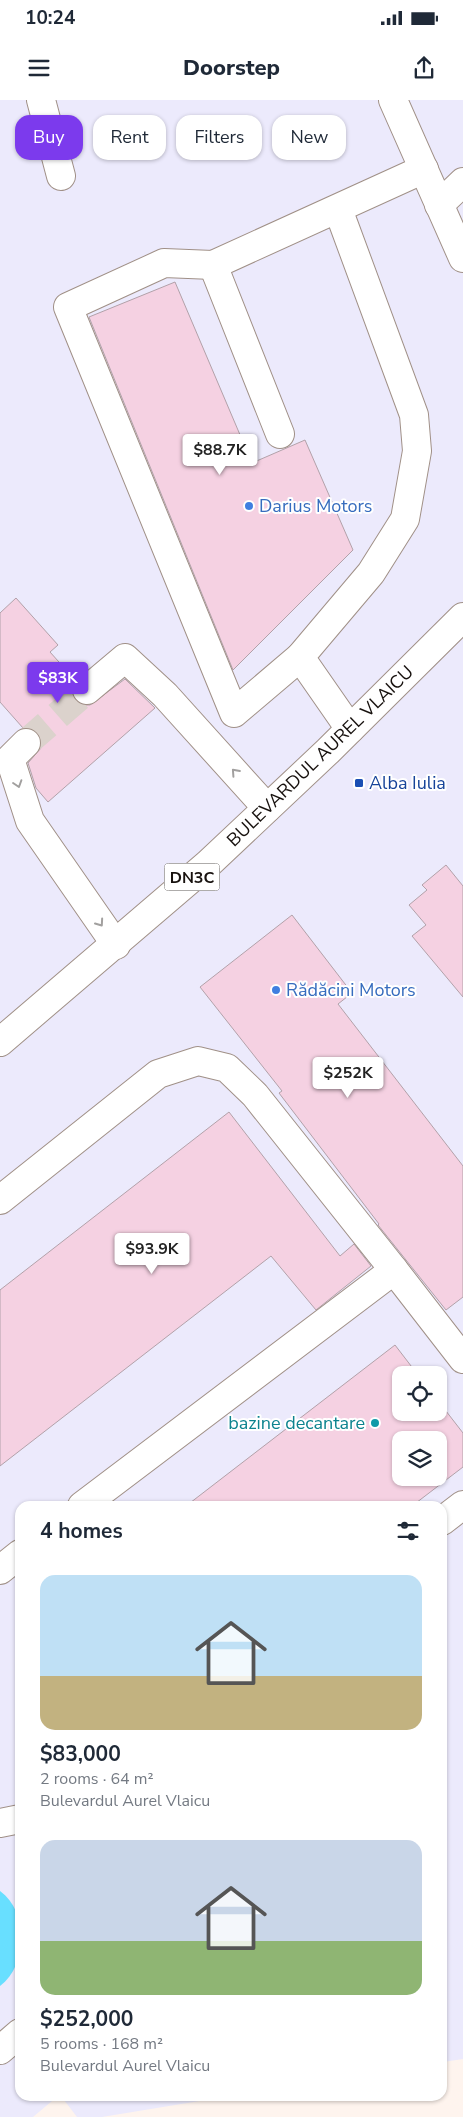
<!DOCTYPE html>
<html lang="en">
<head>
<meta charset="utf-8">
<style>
	body { margin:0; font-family:"Nunito Sans",sans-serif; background:#f6f6f7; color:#1f2937; height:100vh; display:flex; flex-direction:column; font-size:19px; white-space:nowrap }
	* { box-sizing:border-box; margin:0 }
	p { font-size:16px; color:#747a83 }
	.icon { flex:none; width:28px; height:28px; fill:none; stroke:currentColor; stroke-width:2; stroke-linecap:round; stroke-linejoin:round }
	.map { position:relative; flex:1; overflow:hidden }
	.side { position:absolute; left:15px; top:1401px; width:432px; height:600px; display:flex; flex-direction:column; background:#fff; border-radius:15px; box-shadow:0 1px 4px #0004 }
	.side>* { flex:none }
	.hud { position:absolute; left:15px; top:15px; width:434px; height:45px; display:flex; gap:10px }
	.fabs { position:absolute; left:392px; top:1266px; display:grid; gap:10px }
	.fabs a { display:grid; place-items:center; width:55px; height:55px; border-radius:10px; background:#fff; box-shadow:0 1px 4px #0004; font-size:25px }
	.price { position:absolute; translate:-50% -42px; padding:0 11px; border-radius:5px; background:#fff; color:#222; font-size:16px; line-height:32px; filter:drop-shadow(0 1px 2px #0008) }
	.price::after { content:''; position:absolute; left:50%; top:30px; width:15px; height:11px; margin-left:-8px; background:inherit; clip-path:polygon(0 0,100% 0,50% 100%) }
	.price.on { background:#7c3aed; color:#fff }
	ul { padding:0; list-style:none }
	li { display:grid; align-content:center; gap:10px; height:265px; padding:0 25px }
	li span { display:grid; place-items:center; height:155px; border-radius:15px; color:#555 }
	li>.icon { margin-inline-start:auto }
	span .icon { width:90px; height:90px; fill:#fffc; stroke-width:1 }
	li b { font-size:21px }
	h2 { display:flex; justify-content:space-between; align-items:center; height:60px; padding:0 25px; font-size:21px }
	.tag { padding:0 18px; border-radius:15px; background:#fff; box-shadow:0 1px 4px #0004; font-size:18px; line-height:45px }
	.tag.on { background:#7c3aed; color:#fff }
	.status { display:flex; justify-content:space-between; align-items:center; height:35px; padding:0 25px; background:#fff; direction:ltr }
	.status svg { height:14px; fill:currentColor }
	header { display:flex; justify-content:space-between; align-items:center; height:65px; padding:0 25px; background:#fff; font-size:22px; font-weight:800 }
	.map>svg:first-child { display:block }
	.industrial { fill:#eceafc; fill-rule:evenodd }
	.water { fill:#68dfff }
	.building { fill:#f5d1e2; stroke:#b2a1a9; fill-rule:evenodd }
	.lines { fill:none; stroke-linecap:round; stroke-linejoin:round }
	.minor-tunnel { stroke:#dbd2cc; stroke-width:28; stroke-dasharray:28 14; stroke-linecap:butt }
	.minor-casing { stroke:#a09087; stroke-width:30 }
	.major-casing { stroke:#a09087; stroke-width:30 }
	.minor { stroke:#fff; stroke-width:28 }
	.major { stroke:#fff; stroke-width:28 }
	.oneway { stroke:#a2a09f }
	.shop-dot { fill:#3f7fe0; stroke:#fff; stroke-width:2 }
	.transit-dot { fill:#1a4fb4; stroke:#fff; stroke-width:2 }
	.culture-dot { fill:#0f9aa8; stroke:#fff; stroke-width:2 }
	.labels { text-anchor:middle; stroke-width:4; stroke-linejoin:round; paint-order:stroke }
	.shield { fill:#fff; stroke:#5d5856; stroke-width:1 }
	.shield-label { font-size:16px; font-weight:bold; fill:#17110e }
	.shop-label { font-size:18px; fill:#366cbe; stroke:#fff; text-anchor:start }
	.street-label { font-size:18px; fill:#17110e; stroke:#fff }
	.transit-label { font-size:18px; fill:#164399; stroke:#fff; text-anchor:start }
	.culture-label { font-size:18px; fill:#0d838f; stroke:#fff; text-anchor:end }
</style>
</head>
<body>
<div class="status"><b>10:24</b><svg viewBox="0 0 49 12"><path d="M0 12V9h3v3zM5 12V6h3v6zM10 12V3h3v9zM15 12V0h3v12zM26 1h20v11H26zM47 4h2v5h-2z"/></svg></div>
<header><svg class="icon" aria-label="menu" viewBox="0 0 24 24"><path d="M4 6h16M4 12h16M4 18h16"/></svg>Doorstep<svg class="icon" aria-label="share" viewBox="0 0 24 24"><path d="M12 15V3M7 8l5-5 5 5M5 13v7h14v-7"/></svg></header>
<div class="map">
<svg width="463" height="2017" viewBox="0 0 463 2017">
	<rect width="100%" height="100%" fill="#fef4ee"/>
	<g class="industrial">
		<path d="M0,0H463V1959L443,1962L442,1406H20V1996H58L33,2017H0ZM401,1275H439V1312H401ZM401,1340H439V1378H401Z"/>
		<polygon points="61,1996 230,1996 102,2017 77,2017"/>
	</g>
	<path class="water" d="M0,1791C29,1812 28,1865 0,1886Z"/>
	<g class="building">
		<polygon points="175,182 252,363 305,340 353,450 233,570 89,217"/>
		<polygon points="16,498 58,545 50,552 75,580 72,592 75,600 82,605 90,605 125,579 155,608 48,702 36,688 28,663 41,648 41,638 37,632 23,628 0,602 0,513"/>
		<polygon points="446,765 463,786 463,897 412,836 426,825 409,805 427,790 422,785"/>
		<polygon points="292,815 352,893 338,904 463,1066 463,1197 446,1210 378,1125 379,1124 279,993 282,991 200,887"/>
		<polygon points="229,1012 340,1156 354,1144 371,1166 316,1210 271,1156 0,1366 0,1190"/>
		<path d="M395,1245L418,1275H401V1312H439V1302L463,1333V1367L412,1406H186ZM401,1340H439V1378H401Z"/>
	</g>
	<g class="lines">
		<polyline class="minor-tunnel" points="26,643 87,590"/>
		<g class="minor-casing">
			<g id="minor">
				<polyline points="41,0 61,76"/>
				<polyline points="393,0 463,158"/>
				<polyline points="439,105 463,82"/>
				<polyline points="338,109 414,315 417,351 405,419 371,473 300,557 350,629"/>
				<polyline points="213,165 164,163 68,207 234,613 300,557"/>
				<polyline points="280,334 213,165 424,69"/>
				<polyline points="87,590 125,558 165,595 267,708"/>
				<polyline points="26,643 10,659 30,721 116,845"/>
				<polyline points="0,1100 158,974 198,961 227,968 255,995 394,1170"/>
				<polyline points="82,1406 394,1170 463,1259"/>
				<polyline points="442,1421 463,1405"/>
				<polyline points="0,1470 20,1454"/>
				<polyline points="0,1723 20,1719"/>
				<polyline points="0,1950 20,1933"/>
			</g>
		</g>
		<g class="major-casing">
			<polyline id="major" points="0,942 208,764 328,651 463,517"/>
		</g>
		<use href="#minor" class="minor"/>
		<use href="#major" class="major"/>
	</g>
	<defs><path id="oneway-chevron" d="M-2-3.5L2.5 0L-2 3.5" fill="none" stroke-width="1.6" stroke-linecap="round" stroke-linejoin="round" transform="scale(1.25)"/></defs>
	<g class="oneway">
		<use href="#oneway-chevron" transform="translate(235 672) rotate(-132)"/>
		<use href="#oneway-chevron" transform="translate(18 684) rotate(72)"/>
		<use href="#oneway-chevron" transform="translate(100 823) rotate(55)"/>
	</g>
	<g class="shop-dot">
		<circle cx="249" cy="406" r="5"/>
		<circle cx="276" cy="890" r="5"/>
	</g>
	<rect class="transit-dot" x="354" y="678" width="10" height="10" rx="2.5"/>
	<circle class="culture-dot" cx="375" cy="1323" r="5"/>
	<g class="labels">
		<rect class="shield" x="164.5" y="763.5" width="55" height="27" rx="4"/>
		<g class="shield-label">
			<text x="192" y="783">DN3C</text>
		</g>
		<g class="shop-label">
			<text x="259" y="412">Darius Motors</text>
			<text x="286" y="896">Rădăcini Motors</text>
		</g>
		<g class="street-label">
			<text transform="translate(320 656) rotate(-44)" y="6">BULEVARDUL AUREL VLAICU</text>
		</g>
		<g class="transit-label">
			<text x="369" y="689">Alba Iulia</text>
		</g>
		<g class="culture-label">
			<text x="365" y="1329">bazine decantare</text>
		</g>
	</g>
</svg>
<div class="fabs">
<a><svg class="icon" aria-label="locate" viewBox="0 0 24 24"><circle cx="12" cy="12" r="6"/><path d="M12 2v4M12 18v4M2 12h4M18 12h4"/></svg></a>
<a><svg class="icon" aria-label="layers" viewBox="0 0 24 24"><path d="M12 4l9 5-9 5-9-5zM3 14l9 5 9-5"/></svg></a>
</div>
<b class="price" style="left:220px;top:376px">$88.7K</b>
<b class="price on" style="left:58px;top:604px">$83K</b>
<b class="price" style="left:348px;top:999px">$252K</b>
<b class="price" style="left:152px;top:1175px">$93.9K</b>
<div class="hud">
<a class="tag on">Buy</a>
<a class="tag">Rent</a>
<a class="tag">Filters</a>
<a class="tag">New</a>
</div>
<section class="side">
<h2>4 homes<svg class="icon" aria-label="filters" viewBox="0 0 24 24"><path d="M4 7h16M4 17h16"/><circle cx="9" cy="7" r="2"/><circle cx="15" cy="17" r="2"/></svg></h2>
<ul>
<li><span style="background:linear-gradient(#bfe0f5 65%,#c2b280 0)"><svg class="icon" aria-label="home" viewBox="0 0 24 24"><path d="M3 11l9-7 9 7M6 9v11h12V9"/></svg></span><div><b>$83,000</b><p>2 rooms · 64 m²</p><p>Bulevardul Aurel Vlaicu</p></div></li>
<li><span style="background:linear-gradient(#c9d6e8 65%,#8fb573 0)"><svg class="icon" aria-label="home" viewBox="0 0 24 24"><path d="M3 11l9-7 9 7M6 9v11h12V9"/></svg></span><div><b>$252,000</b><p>5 rooms · 168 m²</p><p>Bulevardul Aurel Vlaicu</p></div></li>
</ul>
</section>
</div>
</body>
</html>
